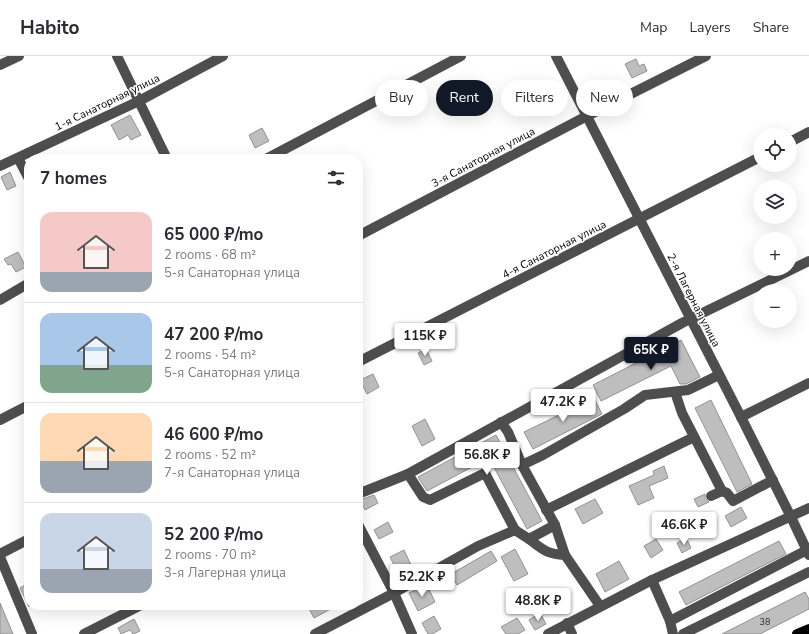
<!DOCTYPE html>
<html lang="en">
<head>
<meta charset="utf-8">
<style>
	body { margin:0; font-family:"Nunito Sans",sans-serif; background:#f2f2f3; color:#2b2b33; height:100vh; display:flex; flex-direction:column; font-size:15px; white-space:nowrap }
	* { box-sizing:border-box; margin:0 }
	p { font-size:13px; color:#7c7c81 }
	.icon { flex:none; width:22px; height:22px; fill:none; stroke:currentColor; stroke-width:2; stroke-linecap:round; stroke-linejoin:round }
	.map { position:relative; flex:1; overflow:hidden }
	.details { position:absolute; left:24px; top:98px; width:339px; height:456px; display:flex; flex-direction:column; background:#fff; border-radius:16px; box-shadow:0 4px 16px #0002 }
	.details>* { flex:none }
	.hud { position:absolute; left:375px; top:24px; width:374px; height:36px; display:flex; gap:8px }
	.buttons { position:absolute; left:753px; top:72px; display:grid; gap:8px }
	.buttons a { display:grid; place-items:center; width:44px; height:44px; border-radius:50%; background:#fff; box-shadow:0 4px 16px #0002; font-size:20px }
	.price { position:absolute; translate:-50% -34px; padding:0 9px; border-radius:4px; background:#fff; color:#222; font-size:13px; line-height:26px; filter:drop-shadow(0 1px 2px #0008) }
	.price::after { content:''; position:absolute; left:50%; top:24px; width:12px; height:9px; margin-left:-6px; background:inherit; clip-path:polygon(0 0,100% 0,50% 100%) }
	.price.selected { background:#111827; color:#fff }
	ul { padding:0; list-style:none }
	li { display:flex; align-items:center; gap:12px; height:100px; padding:0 16px }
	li+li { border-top:1px solid #e1e1e2 }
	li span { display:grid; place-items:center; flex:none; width:112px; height:80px; border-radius:12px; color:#555 }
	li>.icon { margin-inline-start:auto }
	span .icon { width:48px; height:48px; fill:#fffc; stroke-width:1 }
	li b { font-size:17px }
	h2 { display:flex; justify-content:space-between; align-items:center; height:48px; padding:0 16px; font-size:17px }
	.pill { padding:0 14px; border-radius:18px; background:#fff; box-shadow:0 4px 16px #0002; font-size:14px; line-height:36px }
	.pill.selected { background:#111827; color:#fff }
	header { display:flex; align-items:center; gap:24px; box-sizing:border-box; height:56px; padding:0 20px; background:#fff; border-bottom:1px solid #e1e1e2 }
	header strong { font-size:19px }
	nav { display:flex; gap:22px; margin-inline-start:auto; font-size:14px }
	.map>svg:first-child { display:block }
	.building { fill:#bebebe; stroke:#929292 }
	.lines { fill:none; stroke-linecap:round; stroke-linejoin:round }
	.minor { stroke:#4e4e4e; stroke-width:10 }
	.major { stroke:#000; stroke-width:10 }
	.labels { text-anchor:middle; stroke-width:3; stroke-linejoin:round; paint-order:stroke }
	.number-label { font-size:9px; fill:#303030 }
	.street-label { font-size:11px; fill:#000; stroke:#fff }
</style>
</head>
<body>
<header>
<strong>Habito</strong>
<nav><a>Map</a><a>Layers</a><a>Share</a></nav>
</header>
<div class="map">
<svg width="809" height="578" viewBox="0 0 809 578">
	<rect width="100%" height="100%" fill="#fff"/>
	<g class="building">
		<polygon points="636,3 639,10 644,8 647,15 632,22 625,8"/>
		<polygon points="130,59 141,79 131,84 128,79 119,84 111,69"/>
		<polygon points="262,72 269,85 255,92 249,79"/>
		<polygon points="10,116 16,130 7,134 1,121"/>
		<polygon points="18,196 26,211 16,216 11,208 8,209 4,203"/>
		<polygon points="681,284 700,321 686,328 680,328 671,310 601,345 593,329"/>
		<polygon points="426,293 432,305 424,309 418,297"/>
		<polygon points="373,318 379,331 367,338 360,324"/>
		<polygon points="594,342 602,358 533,393 524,376"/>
		<polygon points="711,344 752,428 737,436 695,352"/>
		<polygon points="425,363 435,383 422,390 412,370"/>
		<polygon points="496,379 542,465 527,473 489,402 427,435 418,421"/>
		<polygon points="664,410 668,422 649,430 654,442 638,449 629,430 654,419 653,415"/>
		<polygon points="705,438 705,442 709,446 698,451 694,443"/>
		<polygon points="374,439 378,447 365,454 360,444"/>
		<polygon points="595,443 603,457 583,468 575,453"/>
		<polygon points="741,451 747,462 731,471 725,460"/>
		<polygon points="388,466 393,476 379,483 374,474"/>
		<polygon points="686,482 691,492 682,497 677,487"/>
		<polygon points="656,483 663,494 651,502 644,490"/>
		<polygon points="779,485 786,498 686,549 679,536"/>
		<polygon points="515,493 528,518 514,525 501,501"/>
		<polygon points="404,494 412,511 398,517 390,501"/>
		<polygon points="491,495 497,505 457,529 451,518"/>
		<polygon points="619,505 629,523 605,536 596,518"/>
		<polygon points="29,527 29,551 20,532"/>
		<polygon points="427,529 435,546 418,555 409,537"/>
		<polygon points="805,536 809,543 809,553 760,578 722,578"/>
		<polygon points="0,547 13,578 0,578"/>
		<polygon points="307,549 338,549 314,562"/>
		<polygon points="540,557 546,568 535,574 529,564"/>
		<polygon points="434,560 441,573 432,578 428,578 422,567"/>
		<polygon points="517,562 525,574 518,578 506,578 501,571"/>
		<polygon points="134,563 140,575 133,578 130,574 121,578 118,572"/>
	</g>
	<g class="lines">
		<g class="minor">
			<polyline points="117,0 167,103"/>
			<polyline points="556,0 741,361 791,461 809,499"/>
			<polyline points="0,9 19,0"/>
			<polyline points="790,86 809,76"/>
			<polyline points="18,102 29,123"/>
			<polyline points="266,103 461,0"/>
			<polyline points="0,110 139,45 223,0"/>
			<polyline points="358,180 587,60 706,0"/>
			<polyline points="0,244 29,227"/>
			<polyline points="358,306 760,101"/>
			<polyline points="675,336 682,357 722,435 711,440"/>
			<polyline points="741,361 809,327"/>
			<polyline points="0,364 29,349"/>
			<polyline points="501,366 508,376 522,409 555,469 529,483 515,474"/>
			<polyline points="522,409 543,399 624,353 645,339 688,334 719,319"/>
			<polyline points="722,435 727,437 733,445 773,424"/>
			<polyline points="358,438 408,418 682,267 809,205"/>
			<polyline points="546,454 694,381"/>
			<polyline points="358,468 394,537 412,578"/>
			<path d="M529,483C543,494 547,498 565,499L555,469"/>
			<polyline points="0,498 29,483"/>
			<polyline points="565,499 600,550"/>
			<polyline points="0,501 32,578"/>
			<polyline points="652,524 670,565 673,578"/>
			<polyline points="670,565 807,494"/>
			<polyline points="567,567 572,578"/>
			<polyline points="84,578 141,549"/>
			<polyline points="315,578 394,537 478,490 515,474 485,417 430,444 423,441 408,418"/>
			<polyline points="548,578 652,524 809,452"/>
			<polyline points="683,578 809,516"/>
		</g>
		<polyline class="major" points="797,578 809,573"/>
	</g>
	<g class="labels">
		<g class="number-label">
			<text x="765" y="569">38</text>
		</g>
		<g class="street-label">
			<text transform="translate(107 46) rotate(-26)" y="4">1-я Санаторная улица</text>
			<text transform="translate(483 101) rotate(-28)" y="4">3-я Санаторная улица</text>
			<text transform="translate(554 193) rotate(-27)" y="4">4-я Санаторная улица</text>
			<text transform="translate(694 244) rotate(63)" y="4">2-я Лагерная улица</text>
		</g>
	</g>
</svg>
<div class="buttons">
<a><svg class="icon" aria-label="locate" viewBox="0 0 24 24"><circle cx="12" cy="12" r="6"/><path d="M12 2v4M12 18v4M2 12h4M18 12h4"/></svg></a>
<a><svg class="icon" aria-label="layers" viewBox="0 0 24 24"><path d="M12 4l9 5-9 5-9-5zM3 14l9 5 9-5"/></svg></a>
<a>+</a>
<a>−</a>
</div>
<b class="price" style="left:425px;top:301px">115K ₽</b>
<b class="price selected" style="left:651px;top:315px">65K ₽</b>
<b class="price" style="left:563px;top:367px">47.2K ₽</b>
<b class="price" style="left:487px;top:420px">56.8K ₽</b>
<b class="price" style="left:684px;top:490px">46.6K ₽</b>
<b class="price" style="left:422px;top:542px">52.2K ₽</b>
<b class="price" style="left:538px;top:566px">48.8K ₽</b>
<div class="hud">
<a class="pill">Buy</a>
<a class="pill selected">Rent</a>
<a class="pill">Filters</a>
<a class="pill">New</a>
</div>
<section class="details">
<h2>7 homes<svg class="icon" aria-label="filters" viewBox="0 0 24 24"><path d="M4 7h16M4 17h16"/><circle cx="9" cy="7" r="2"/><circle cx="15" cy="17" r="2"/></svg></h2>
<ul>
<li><span style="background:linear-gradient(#f6c9c9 75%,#9aa5b1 0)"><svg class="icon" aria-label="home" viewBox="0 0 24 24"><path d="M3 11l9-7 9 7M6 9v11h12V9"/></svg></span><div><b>65 000 ₽/mo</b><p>2 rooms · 68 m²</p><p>5-я Санаторная улица</p></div></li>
<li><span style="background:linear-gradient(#a9c7e8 65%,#7fa58c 0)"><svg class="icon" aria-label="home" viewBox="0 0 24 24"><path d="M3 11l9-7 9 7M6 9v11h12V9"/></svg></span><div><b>47 200 ₽/mo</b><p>2 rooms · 54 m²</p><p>5-я Санаторная улица</p></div></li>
<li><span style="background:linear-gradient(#ffd9b3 60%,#9aa5b1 0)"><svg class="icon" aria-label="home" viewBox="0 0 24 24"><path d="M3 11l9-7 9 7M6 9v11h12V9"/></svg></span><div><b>46 600 ₽/mo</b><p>2 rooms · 52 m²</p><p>7-я Санаторная улица</p></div></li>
<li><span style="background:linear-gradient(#c9d6e8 70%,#9aa5b1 0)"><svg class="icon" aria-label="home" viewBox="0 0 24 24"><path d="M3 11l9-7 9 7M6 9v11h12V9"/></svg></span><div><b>52 200 ₽/mo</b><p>2 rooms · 70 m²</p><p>3-я Лагерная улица</p></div></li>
</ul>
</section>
</div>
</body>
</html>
